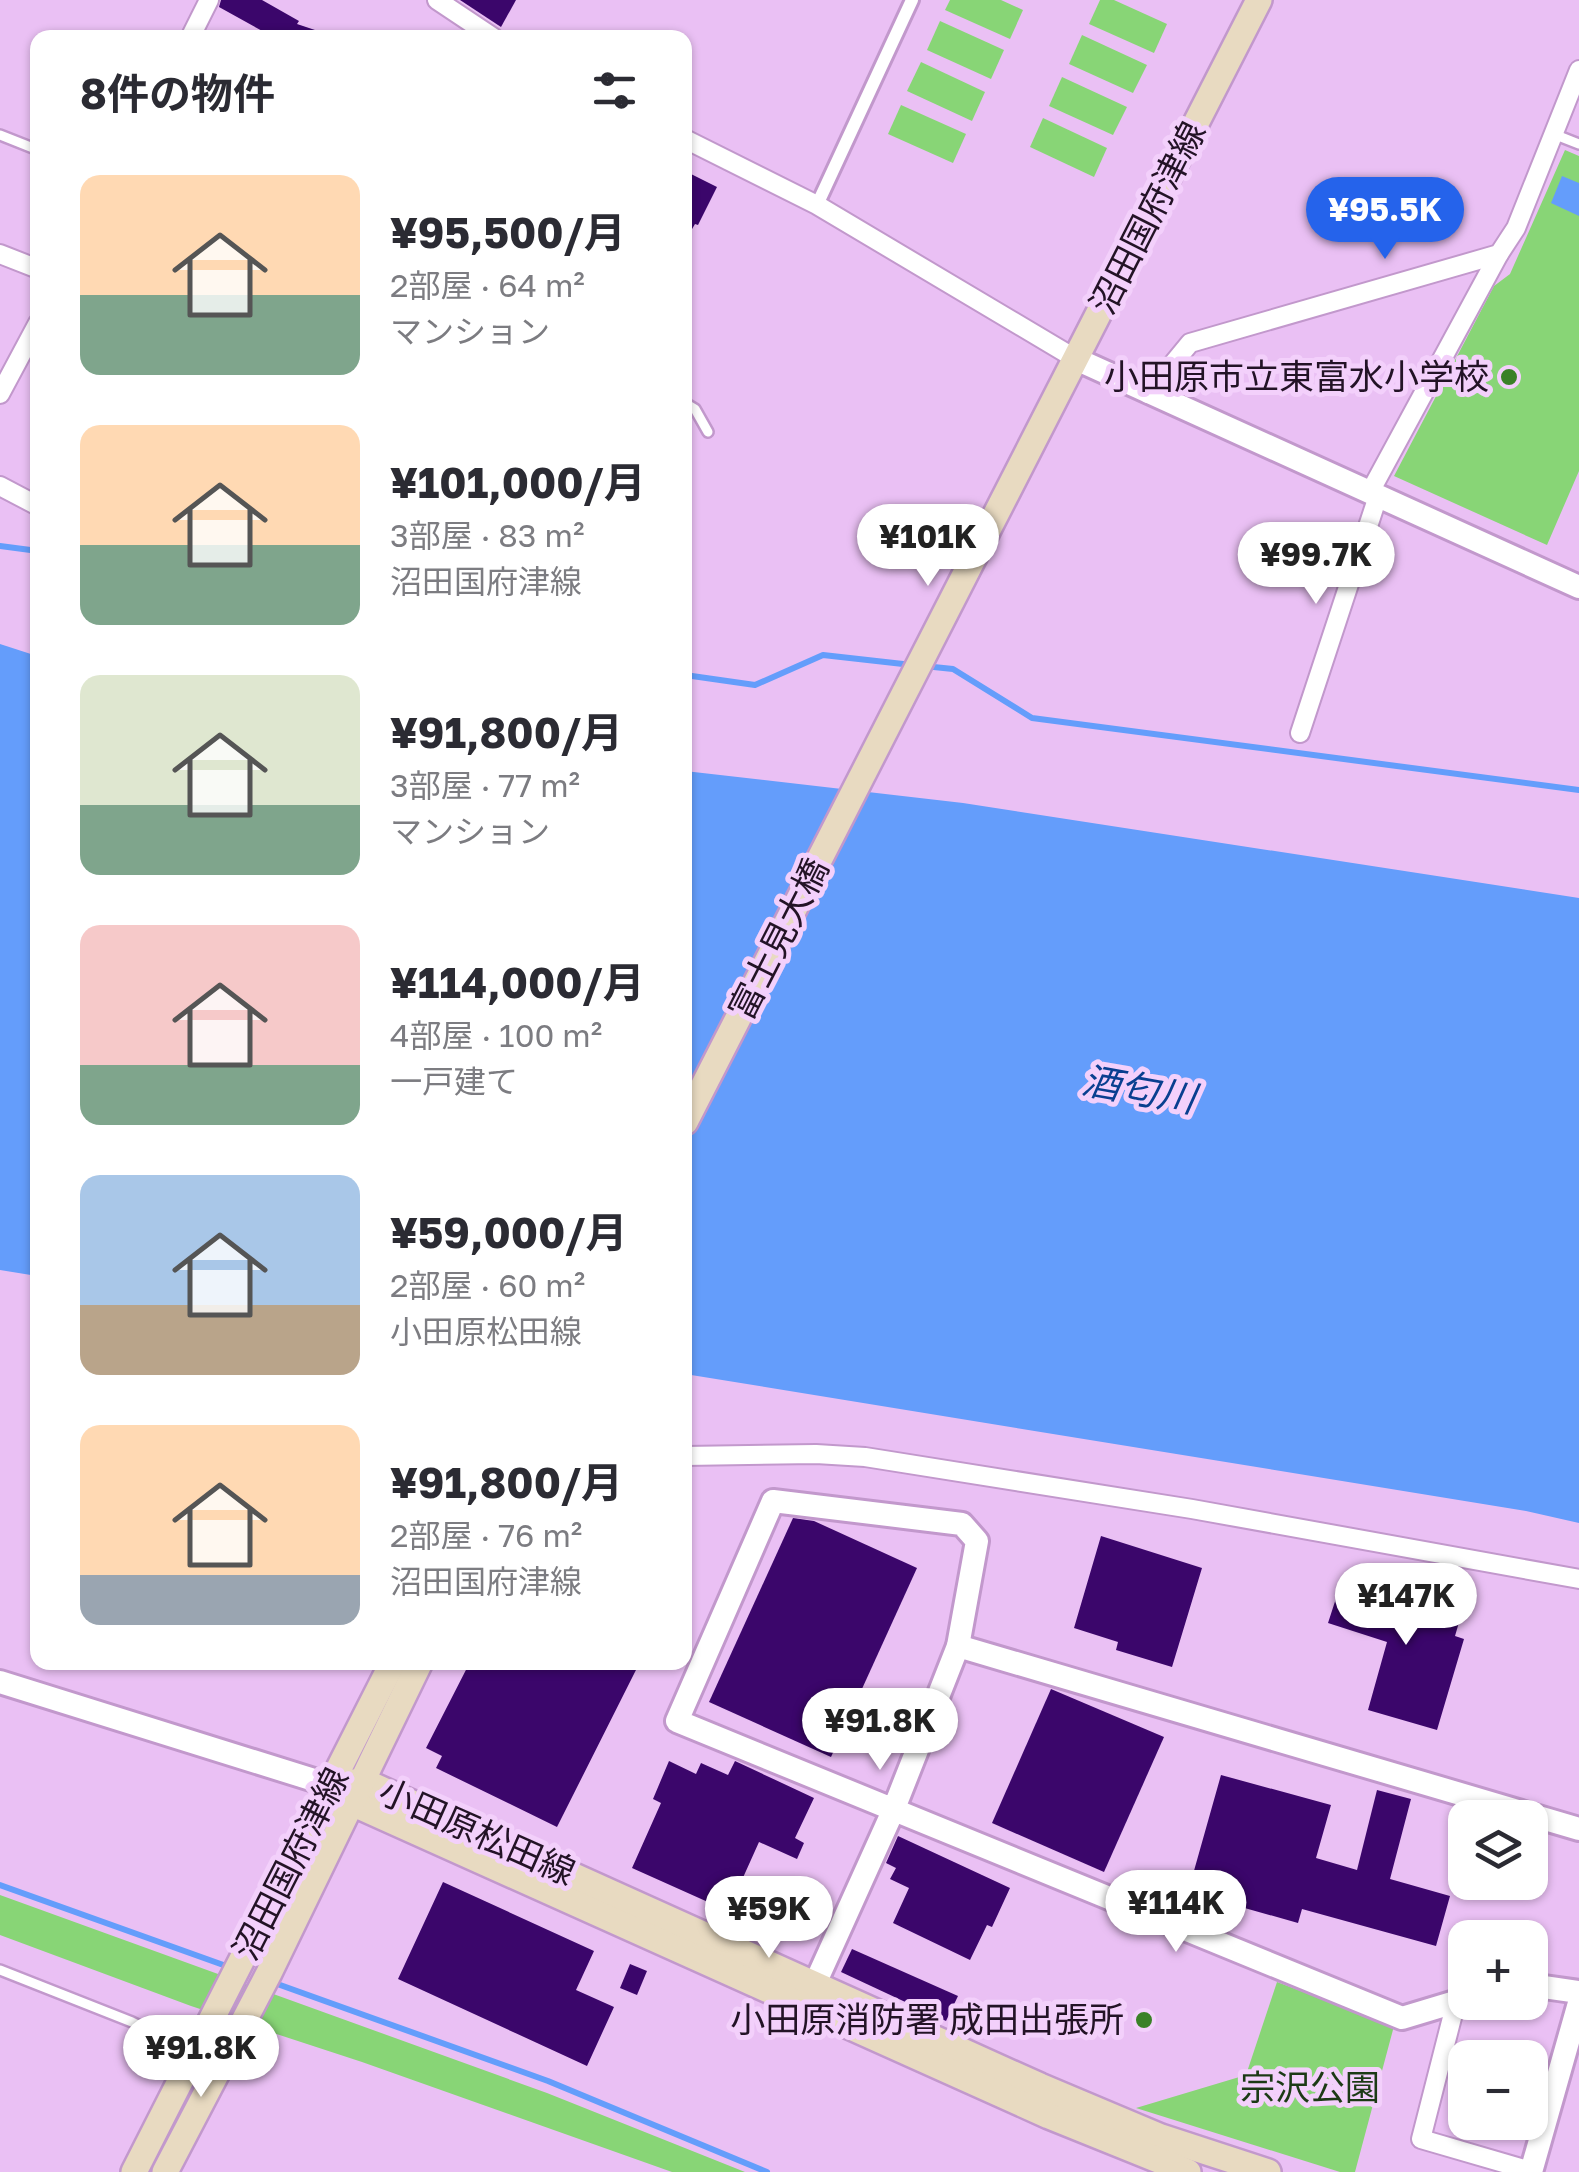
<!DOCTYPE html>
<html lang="ja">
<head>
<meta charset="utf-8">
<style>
	body { margin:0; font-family:"Golos Text","Noto Sans JP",sans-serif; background:#f2f2f3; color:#2b2b33; height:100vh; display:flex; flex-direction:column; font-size:38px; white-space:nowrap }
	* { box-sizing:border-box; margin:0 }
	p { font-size:32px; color:#7c7c81 }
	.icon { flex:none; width:55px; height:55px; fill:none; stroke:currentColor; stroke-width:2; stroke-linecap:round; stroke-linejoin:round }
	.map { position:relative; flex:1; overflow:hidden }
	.sheet { position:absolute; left:30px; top:30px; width:662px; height:1640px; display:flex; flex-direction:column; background:#fff; border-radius:20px; box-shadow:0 2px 8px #0004 }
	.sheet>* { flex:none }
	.buttons { position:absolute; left:1448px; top:1800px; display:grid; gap:20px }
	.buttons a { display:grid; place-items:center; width:100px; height:100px; border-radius:20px; background:#fff; box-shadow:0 2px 8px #0004; font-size:50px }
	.price { position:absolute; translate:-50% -85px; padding:0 22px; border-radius:35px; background:#fff; color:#222; font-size:32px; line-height:65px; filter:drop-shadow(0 2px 5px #0008) }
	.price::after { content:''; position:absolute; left:50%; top:60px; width:30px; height:22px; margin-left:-15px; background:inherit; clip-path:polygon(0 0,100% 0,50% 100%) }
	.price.current { background:#2563eb; color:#fff }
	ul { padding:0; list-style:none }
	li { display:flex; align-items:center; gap:30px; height:250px; padding:0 50px }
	li span { display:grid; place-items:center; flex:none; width:280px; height:200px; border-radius:20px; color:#555 }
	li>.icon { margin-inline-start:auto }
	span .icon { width:120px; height:120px; fill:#fffc; stroke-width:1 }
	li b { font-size:42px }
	h2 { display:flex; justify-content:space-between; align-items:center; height:120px; padding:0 50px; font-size:42px }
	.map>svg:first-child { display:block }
	.green { fill:#88d576 }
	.water { fill:#649dfb }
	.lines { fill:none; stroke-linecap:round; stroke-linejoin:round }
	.stream { stroke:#649dfb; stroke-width:6 }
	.building { fill:#3b066b }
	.service-casing { stroke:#c298cc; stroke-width:14 }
	.pedestrian-casing { stroke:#c298cc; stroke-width:18 }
	.minor-casing { stroke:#c298cc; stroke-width:22 }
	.tertiary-casing { stroke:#c298cc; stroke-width:28 }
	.secondary-casing { stroke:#c298cc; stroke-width:30 }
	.service { stroke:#fff; stroke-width:9 }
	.pedestrian { stroke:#fff; stroke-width:12 }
	.minor { stroke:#fff; stroke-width:18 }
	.tertiary { stroke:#fff; stroke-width:22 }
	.secondary { stroke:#e8dac1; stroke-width:25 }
	.poi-dot { fill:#3a8127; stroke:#f3d0fb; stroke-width:4 }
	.labels { text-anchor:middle; stroke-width:10; stroke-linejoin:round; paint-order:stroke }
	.street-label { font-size:35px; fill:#231326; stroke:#f3d0fb }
	.poi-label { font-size:35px; fill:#231326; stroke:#f3d0fb; text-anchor:end }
	.park-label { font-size:35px; fill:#1c3a15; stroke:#f3d0fb }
	.water-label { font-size:38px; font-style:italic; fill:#093f90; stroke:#f3d0fb }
</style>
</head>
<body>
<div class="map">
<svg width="1579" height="2172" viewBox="0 0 1579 2172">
	<rect width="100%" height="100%" fill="#eac0f4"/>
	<g class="green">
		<polygon points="950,0 1001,0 1023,10 1010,39 945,10"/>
		<polygon points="1100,0 1114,0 1167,24 1154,53 1089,24"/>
		<polygon points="940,21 1004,50 991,79 927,50"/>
		<polygon points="1082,35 1147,65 1133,93 1069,64"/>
		<polygon points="921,62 985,92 972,121 907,91"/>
		<polygon points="1062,77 1127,107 1113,135 1049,106"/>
		<polygon points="901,105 966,134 953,163 888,134"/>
		<polygon points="1043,118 1107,148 1094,177 1030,147"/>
		<polygon points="1565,150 1579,156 1579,471 1547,545 1394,476 1494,286 1510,274"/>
		<polygon points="0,1895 547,2093 745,2172 672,2172 362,2062 191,2006 0,1935"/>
		<polygon points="1277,1982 1394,2026 1355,2172 1340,2172 1136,2108 1246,2075"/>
	</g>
	<g class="water">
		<polygon points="1562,176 1579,183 1579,216 1551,203"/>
		<polygon points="0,644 37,656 37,1276 0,1270"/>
		<polygon points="685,771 963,803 1579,898 1579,1523 1526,1511 685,1374"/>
	</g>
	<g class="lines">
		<g class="stream">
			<polyline points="0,546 38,551"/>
			<polyline points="924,666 953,669 1032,718 1579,790"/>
			<polyline points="685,675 755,685 823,655 912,665"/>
			<polyline points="0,1885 229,1967"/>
			<polyline points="269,1981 548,2081 767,2172"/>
		</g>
	</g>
	<g class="building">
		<polygon points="221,0 262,0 299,21 297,24 330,35 329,38 275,38 219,7"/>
		<polygon points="460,0 516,0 501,27"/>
		<polygon points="691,174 717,187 698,225 695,224 685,241 685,185"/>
		<polygon points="793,1518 814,1521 917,1568 831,1757 709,1702"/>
		<polygon points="1101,1536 1202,1568 1172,1667 1116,1650 1118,1642 1074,1628"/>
		<polygon points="1342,1580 1400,1599 1403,1588 1464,1605 1455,1636 1464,1639 1437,1730 1368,1710 1387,1642 1328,1623"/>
		<polygon points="470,1662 640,1662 557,1827 436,1768 442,1756 426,1748"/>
		<polygon points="1051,1689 1164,1737 1104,1872 992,1823"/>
		<polygon points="669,1761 696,1774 701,1763 728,1775 735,1761 814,1798 795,1838 804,1843 797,1859 759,1842 728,1911 632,1868 661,1803 653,1799"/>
		<polygon points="1221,1775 1331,1805 1316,1858 1357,1870 1377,1790 1411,1799 1390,1879 1450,1896 1436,1946 1302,1909 1298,1923 1188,1892"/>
		<polygon points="898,1836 1010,1888 992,1927 987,1925 970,1960 893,1923 909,1888 890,1879 896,1868 886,1863"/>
		<polygon points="443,1882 594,1951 576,1990 614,2007 587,2066 398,1979"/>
		<polygon points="852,1949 958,1996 946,2021 841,1972"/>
		<polygon points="630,1964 647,1971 637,1995 620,1988"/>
	</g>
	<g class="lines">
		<g class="service-casing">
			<g id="service">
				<polyline points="0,135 38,150"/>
				<polyline points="1556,135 1579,144"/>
				<polyline points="685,403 695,409 708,432"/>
				<polyline points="0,1970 132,2022 190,2051"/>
			</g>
		</g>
		<g class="pedestrian-casing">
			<polyline id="pedestrian" points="817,205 912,0"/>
		</g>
		<g class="minor-casing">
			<g id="minor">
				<polyline points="437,0 494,38"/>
				<polyline points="190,38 209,0"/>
				<polyline points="685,139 817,205 1076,359"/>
				<polyline points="0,254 38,269"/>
				<polyline points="0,394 38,323"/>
				<polyline points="1148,394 1190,343 1499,254 1516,228 1579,70"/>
				<polyline points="0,486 38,506"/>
				<polyline points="1370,492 1499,254"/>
				<polyline points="1300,733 1378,496"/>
				<polyline points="685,1456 816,1454 865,1457 1192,1509 1579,1579"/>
				<polyline points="1456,2002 1421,2139 1531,2171"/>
			</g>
		</g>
		<g class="tertiary-casing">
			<g id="tertiary">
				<polyline points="1076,359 1579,587"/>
				<polyline points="958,1646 1579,1829"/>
				<polyline points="0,1682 330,1785"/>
				<polyline points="1530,1985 1579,1992"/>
				<polyline points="809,1997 893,1811 958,1646 977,1541 962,1524 773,1501 677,1721 1402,2018 1465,1999"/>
				<polyline points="1531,2172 1579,2003"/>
			</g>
		</g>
		<g class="secondary-casing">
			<g id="secondary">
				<polyline points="685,1122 1259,0"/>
				<polyline points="330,1785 363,1781 1040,2086 1161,2137 1268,2172"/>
				<polyline points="330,1785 352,1803 1049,2116 1188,2172"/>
				<polyline points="134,2172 393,1662"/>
				<polyline points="165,2172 269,1973 420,1662"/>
			</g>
		</g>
		<use href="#service" class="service"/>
		<use href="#pedestrian" class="pedestrian"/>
		<use href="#minor" class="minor"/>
		<use href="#tertiary" class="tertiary"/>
		<use href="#secondary" class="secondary"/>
	</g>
	<g class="poi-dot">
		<circle cx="1509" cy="377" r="10"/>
		<circle cx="1144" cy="2020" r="10"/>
	</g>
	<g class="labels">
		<g class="street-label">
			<text transform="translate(1148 218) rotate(-63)" y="12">沼田国府津線</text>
			<text transform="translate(779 939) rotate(-63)" y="12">富士見大橋</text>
			<text transform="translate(477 1832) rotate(24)" y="12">小田原松田線</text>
			<text transform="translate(291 1864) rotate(-63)" y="12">沼田国府津線</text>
		</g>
		<g class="poi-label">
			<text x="1489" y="389">小田原市立東富水小学校</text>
			<text x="1124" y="2032">小田原消防署 成田出張所</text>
		</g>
		<g class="park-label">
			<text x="1310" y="2100">宗沢公園</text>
		</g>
		<g class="water-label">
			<text transform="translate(1139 1090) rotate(10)" y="13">酒匂川</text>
		</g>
	</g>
</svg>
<div class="buttons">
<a><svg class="icon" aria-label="layers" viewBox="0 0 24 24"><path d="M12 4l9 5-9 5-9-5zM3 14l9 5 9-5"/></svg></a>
<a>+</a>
<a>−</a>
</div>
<b class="price current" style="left:1385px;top:262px">¥95.5K</b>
<b class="price" style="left:928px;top:589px">¥101K</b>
<b class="price" style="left:1316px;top:607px">¥99.7K</b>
<b class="price" style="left:1406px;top:1648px">¥147K</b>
<b class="price" style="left:880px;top:1773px">¥91.8K</b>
<b class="price" style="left:1176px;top:1955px">¥114K</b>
<b class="price" style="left:769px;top:1961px">¥59K</b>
<b class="price" style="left:201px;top:2100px">¥91.8K</b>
<section class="sheet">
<h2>8件の物件<svg class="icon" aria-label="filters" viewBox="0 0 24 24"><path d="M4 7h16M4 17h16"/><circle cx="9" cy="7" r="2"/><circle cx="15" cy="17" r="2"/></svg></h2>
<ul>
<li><span style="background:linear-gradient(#ffd9b3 60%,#7fa58c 0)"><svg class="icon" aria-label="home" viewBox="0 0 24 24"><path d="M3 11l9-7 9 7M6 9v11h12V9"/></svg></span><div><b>¥95,500/月</b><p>2部屋 · 64 m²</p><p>マンション</p></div></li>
<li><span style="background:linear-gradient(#ffd9b3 60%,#7fa58c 0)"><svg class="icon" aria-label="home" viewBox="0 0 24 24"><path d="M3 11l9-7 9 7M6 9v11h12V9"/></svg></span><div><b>¥101,000/月</b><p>3部屋 · 83 m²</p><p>沼田国府津線</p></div></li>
<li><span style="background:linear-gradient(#dfe7d0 65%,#7fa58c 0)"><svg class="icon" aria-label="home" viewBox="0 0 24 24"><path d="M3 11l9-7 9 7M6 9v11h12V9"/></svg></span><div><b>¥91,800/月</b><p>3部屋 · 77 m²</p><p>マンション</p></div></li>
<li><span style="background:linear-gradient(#f6c9c9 70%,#7fa58c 0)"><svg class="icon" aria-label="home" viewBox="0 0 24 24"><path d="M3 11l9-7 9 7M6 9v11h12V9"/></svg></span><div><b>¥114,000/月</b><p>4部屋 · 100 m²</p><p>一戸建て</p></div></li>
<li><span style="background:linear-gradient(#a9c7e8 65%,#b9a48a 0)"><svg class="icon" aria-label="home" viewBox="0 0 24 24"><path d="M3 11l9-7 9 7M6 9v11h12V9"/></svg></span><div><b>¥59,000/月</b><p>2部屋 · 60 m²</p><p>小田原松田線</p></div></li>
<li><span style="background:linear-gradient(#ffd9b3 75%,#9aa5b1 0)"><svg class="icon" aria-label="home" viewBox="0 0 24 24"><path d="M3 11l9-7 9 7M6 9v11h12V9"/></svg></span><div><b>¥91,800/月</b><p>2部屋 · 76 m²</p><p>沼田国府津線</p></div></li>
</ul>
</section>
</div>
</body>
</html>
